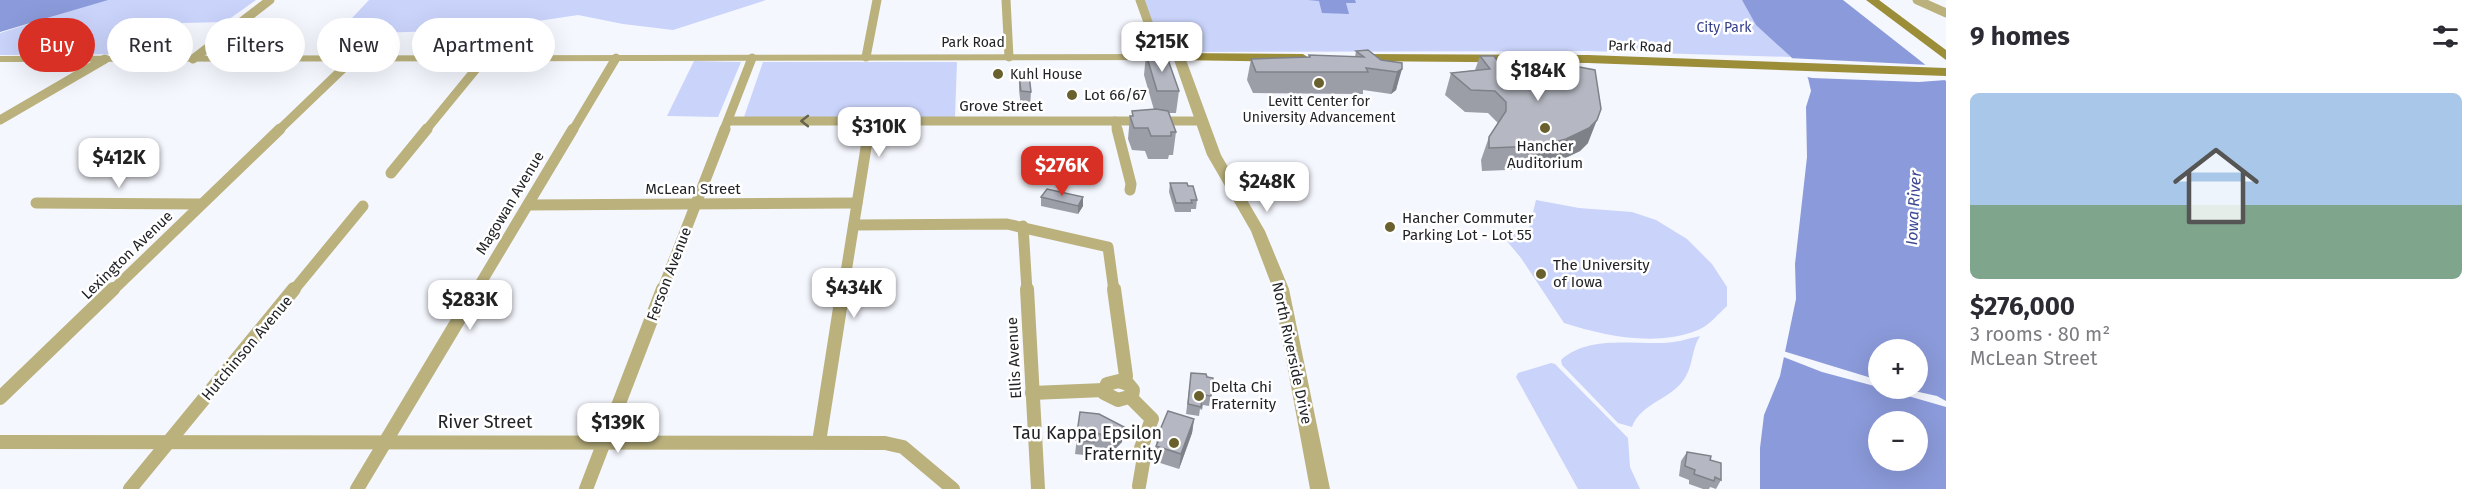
<!DOCTYPE html>
<html lang="en">
<head>
<meta charset="utf-8">
<style>
	body { margin:0; font-family:"Fira Sans",sans-serif; background:#f2f2f3; color:#2b2b33; height:100vh; display:flex; flex-direction:column; font-size:22px; white-space:nowrap }
	* { box-sizing:border-box; margin:0 }
	p { font-size:20px; color:#7c7c81 }
	.icon { flex:none; width:33px; height:33px; fill:none; stroke:currentColor; stroke-width:2; stroke-linecap:round; stroke-linejoin:round }
	.map { position:relative; flex:1; overflow:hidden }
	.panel { display:flex; flex-direction:column; background:#fff; width:540px }
	.panel>* { flex:none }
	.hud { position:absolute; left:18px; top:18px; width:570px; height:54px; display:flex; gap:12px }
	.controls { position:absolute; left:1868px; top:339px; display:grid; gap:12px }
	.controls a { display:grid; place-items:center; width:60px; height:60px; border-radius:50%; background:#fff; box-shadow:0 6px 24px #0002; font-size:30px }
	.price { position:absolute; translate:-50% -51px; padding:0 14px; border-radius:12px; background:#fff; color:#222; font-size:20px; line-height:39px; filter:drop-shadow(0 2px 3px #0008) }
	.price::after { content:''; position:absolute; left:50%; top:36px; width:18px; height:14px; margin-left:-9px; background:inherit; clip-path:polygon(0 0,100% 0,50% 100%) }
	.price.active { background:#d93025; color:#fff }
	ul { padding:0; list-style:none }
	li { display:grid; align-content:center; gap:12px; height:318px; padding:0 24px }
	li span { display:grid; place-items:center; height:186px; border-radius:9px; color:#555 }
	li>.icon { margin-inline-start:auto }
	span .icon { width:108px; height:108px; fill:#fffc; stroke-width:1 }
	li b { font-size:26px }
	h2 { display:flex; justify-content:space-between; align-items:center; height:72px; padding:0 24px; font-size:26px }
	.chip { padding:0 21px; border-radius:27px; background:#fff; box-shadow:0 6px 24px #0002; font-size:21px; line-height:54px }
	.chip.active { background:#d93025; color:#fff }
	main { display:flex; flex:1; min-height:0 }
	.map>svg:first-child { display:block }
	.green { fill:#cad3fa }
	.water { fill:#8b9ada; fill-rule:evenodd }
	.pier { fill:#f5f7fe }
	.lines { fill:none; stroke-linecap:round; stroke-linejoin:round }
	.minor-far2 { stroke:#bab17d; stroke-width:9 }
	.minor-far1 { stroke:#bab17d; stroke-width:11 }
	.minor { stroke:#bab17d; stroke-width:14 }
	.tertiary { fill:#bab17d; fill-rule:evenodd }
	.secondary { fill:#9c8d39; fill-rule:evenodd }
	.wall { fill:#9c9ea7 }
	.shaded-wall { fill:#7f8188 }
	.building { fill:#b5b8c2; stroke:#7f8188; stroke-width:1.5 }
	.oneway { stroke:#66634e }
	.poi-dot { fill:#69602d; stroke:#fff; stroke-width:2 }
	.labels { text-anchor:middle; stroke-width:5; stroke-linejoin:round; paint-order:stroke }
	.far-park-label { font-size:14px; fill:#353f8b; stroke:#fff }
	.far-street-label { font-size:14px; fill:#222327; stroke:#fff }
	.far-poi-label { font-size:14px; fill:#222327; stroke:#fff; text-anchor:start }
	.poi-label { font-size:15px; fill:#222327; stroke:#fff; text-anchor:start }
	.street-label { font-size:15px; fill:#222327; stroke:#fff }
	.water-label { font-size:16px; font-style:italic; fill:#3d4895; stroke:#fff }
	.near-street-label { font-size:18px; fill:#222327; stroke:#fff }
	.near-poi-label { font-size:18px; fill:#222327; stroke:#fff; text-anchor:end }
</style>
</head>
<body>
<main>
<div class="map">
<svg width="1946" height="489" viewBox="0 0 1946 489">
	<rect width="100%" height="100%" fill="#f5f7fe"/>
	<g class="green">
		<polygon points="105,0 256,0 225,22 182,23 139,54 0,55 0,33"/>
		<polygon points="369,0 766,0 673,30 623,24 578,15 477,30 337,34"/>
		<polygon points="1144,0 1743,0 1775,41 1791,57 1587,51 1160,52"/>
		<polygon points="694,61 741,62 718,117 667,116"/>
		<polygon points="763,62 957,62 955,117 744,117"/>
		<path d="M1536,200L1579,208L1632,212L1656,220L1687,239L1712,264L1727,287V306C1719,313 1709,326 1698,330C1656,347 1605,336 1564,323L1521,258L1501,234H1514L1529,228Z"/>
		<path d="M1700,336C1692,348 1693,364 1686,376C1674,399 1641,402 1632,427L1618,423L1562,365L1561,360C1587,336 1630,344 1662,343C1675,343 1687,339 1700,336Z"/>
		<polygon points="1551,363 1555,364 1628,438 1630,467 1640,489 1578,489 1516,377 1518,373"/>
	</g>
	<g class="water">
		<polygon points="0,0 108,0 0,32"/>
		<polygon points="1308,0 1355,0 1356,3 1346,3 1349,14 1322,13 1319,1"/>
		<path d="M1742,0H1843L1946,81V489H1760V448L1764,415L1780,376L1796,299L1795,264L1807,157L1806,107L1811,91L1808,78L1791,57L1756,25ZM1878,350H1917V388H1878ZM1878,422H1917V460H1878Z"/>
	</g>
	<g class="pier">
		<polygon points="1788,58 1930,65 1946,78 1946,80 1919,82 1812,78 1803,76"/>
		<polygon points="1783,351 1878,380 1878,387 1822,372 1781,356"/>
		<polygon points="1884,389 1905,389 1937,396 1946,401 1946,407"/>
	</g>
	<g class="lines">
		<g class="minor-far2">
			<polyline points="1006,0 1009,57"/>
			<polyline points="1140,0 1153,36 1172,43 1179,57"/>
			<polyline points="1917,0 1946,13"/>
			<polyline points="866,57 877,0"/>
			<polyline points="193,59 270,0"/>
			<polyline points="0,120 105,59"/>
			<polyline points="728,121 1202,121"/>
			<polyline points="1115,121 1117,130"/>
			<polyline points="279,130 353,59"/>
			<polyline points="426,130 485,58"/>
			<polyline points="573,130 616,58"/>
			<polyline points="724,130 752,58"/>
			<polyline points="869,130 870,121"/>
		</g>
		<g class="minor-far1">
			<polyline points="1117,129 1131,184 1130,190"/>
			<polyline points="391,173 427,129"/>
			<polyline points="36,203 201,204"/>
			<polyline points="528,205 857,203"/>
			<polyline points="854,225 1007,224 1108,247 1114,291"/>
			<polyline points="1023,226 1027,291"/>
			<polyline points="112,291 280,129"/>
			<polyline points="293,291 363,206"/>
			<polyline points="476,291 573,129"/>
			<polyline points="662,291 725,129"/>
			<polyline points="843,291 869,129"/>
		</g>
		<g class="minor">
			<polyline points="1027,289 1038,489"/>
			<polyline points="1114,289 1126,376 1124,382"/>
			<polygon points="1119,381 1128,384 1133,390 1132,396 1118,400 1104,393 1107,384"/>
			<polyline points="1032,393 1104,390"/>
			<polyline points="1130,397 1152,419 1141,448 1145,451 1139,486"/>
			<polyline points="0,398 113,289"/>
			<polyline points="0,442 885,443 903,447 953,489"/>
			<polyline points="819,442 843,289"/>
			<polyline points="130,489 294,289"/>
			<polyline points="357,489 477,289"/>
			<polyline points="586,489 663,289"/>
		</g>
		<polygon class="tertiary" points="1179,54 1185,57 1221,155 1265,231 1289,289 1330,489 1310,489 1273,289 1251,231 1207,155 1174,60 0,62 0,56"/>
		<g class="secondary">
			<polygon points="1866,0 1879,0 1946,50 1946,60"/>
			<polygon points="1179,53 1303,54 1309,58 1303,62 1175,60 1173,57 1175,54"/>
			<polygon points="1359,54 1588,55 1946,68 1946,76 1588,63 1355,61 1353,58"/>
		</g>
	</g>
	<g class="wall">
		<polygon points="1356,51 1381,60 1402,63 1396,90 1391,94 1363,90 1363,94 1253,93 1247,80 1251,59 1308,57 1309,55 1355,57"/>
		<polygon points="1146,54 1179,91 1176,113 1169,113 1176,132 1173,155 1169,155 1168,159 1148,159 1145,151 1132,150 1128,139 1130,116 1132,116 1132,111 1154,110 1144,75"/>
		<polygon points="1480,56 1499,63 1554,73 1558,63 1588,143 1580,151 1557,162 1531,169 1482,171 1481,160 1489,137 1498,123 1488,113 1465,112 1445,95 1451,73 1475,70"/>
		<polygon points="1019,75 1031,92 1030,108 1021,107 1019,90"/>
		<polygon points="1170,183 1188,186 1197,200 1196,209 1191,209 1191,212 1175,212 1169,192"/>
		<polygon points="1041,197 1083,197 1083,206 1078,214 1041,206"/>
		<polygon points="1191,373 1213,378 1209,406 1203,405 1202,410 1200,409 1199,416 1186,414"/>
		<polygon points="1080,412 1122,442 1110,454 1094,446 1092,456 1075,454"/>
		<polygon points="1194,419 1192,433 1179,469 1154,461 1157,437"/>
		<polygon points="1687,452 1710,460 1721,480 1716,489 1710,487 1709,489 1703,489 1689,484 1689,480 1679,476 1681,461"/>
	</g>
	<g class="shaded-wall">
		<polygon points="1402,69 1396,90 1391,94 1397,72"/>
		<polygon points="1597,120 1588,143 1580,151 1557,162 1531,169 1539,146"/>
		<polygon points="1083,197 1083,206 1078,214 1078,206"/>
		<polygon points="1194,419 1192,433 1179,469 1181,454"/>
		<polygon points="1124,427 1122,442 1110,454 1112,439"/>
	</g>
	<g class="building">
		<polygon points="1368,50 1381,60 1402,63 1402,69 1397,72 1366,68 1368,72 1256,72 1251,59 1310,57 1309,55 1364,57 1356,51"/>
		<polygon points="1146,54 1166,54 1179,91 1157,91"/>
		<polygon points="1480,56 1494,56 1499,63 1556,73 1558,63 1595,70 1601,109 1597,120 1589,128 1566,139 1539,146 1489,148 1489,137 1506,111 1506,102 1495,91 1471,90 1451,73 1490,69"/>
		<polygon points="1019,75 1029,75 1031,92 1021,91"/>
		<polygon points="1156,109 1168,111 1176,132 1171,132 1171,136 1151,136 1148,128 1134,128 1130,116 1133,116 1132,111"/>
		<polygon points="1170,183 1187,183 1188,186 1193,186 1197,200 1191,200 1192,203 1176,203"/>
		<polygon points="1047,189 1083,197 1078,206 1041,197"/>
		<polygon points="1191,373 1206,374 1207,377 1213,378 1211,396 1205,395 1204,400 1202,399 1201,407 1188,404"/>
		<polygon points="1168,411 1194,419 1181,454 1156,446 1160,438 1157,437"/>
		<polygon points="1080,412 1099,414 1124,427 1112,439 1095,432 1094,442 1076,440"/>
		<polygon points="1687,452 1711,456 1710,460 1721,463 1721,480 1715,477 1714,481 1694,474 1695,470 1685,466"/>
	</g>
	<defs><path id="oneway-chevron" d="M-2-3.5L2.5 0L-2 3.5" fill="none" stroke-width="1.6" stroke-linecap="round" stroke-linejoin="round" transform="scale(1.5)"/></defs>
	<use class="oneway" href="#oneway-chevron" transform="translate(805 121) rotate(180)"/>
	<g class="poi-dot">
		<circle cx="998" cy="74" r="6"/>
		<circle cx="1319" cy="83" r="6"/>
		<circle cx="1072" cy="95" r="6"/>
		<circle cx="1545" cy="128" r="6"/>
		<circle cx="1390" cy="227" r="6"/>
		<circle cx="1541" cy="274" r="6"/>
		<circle cx="1199" cy="396" r="6"/>
		<circle cx="1174" cy="443" r="6"/>
	</g>
	<g class="labels">
		<g class="far-park-label">
			<text x="1724" y="32">City Park</text>
		</g>
		<g class="far-street-label">
			<text x="973" y="47">Park Road</text>
			<text transform="translate(1640 46) rotate(2)" y="5">Park Road</text>
		</g>
		<g class="far-poi-label">
			<text x="1010" y="79">Kuhl House</text>
			<text x="1319" y="106" text-anchor="middle">Levitt Center for<tspan x="1319" dy="16">University Advancement</tspan></text>
		</g>
		<g class="poi-label">
			<text x="1084" y="100">Lot 66/67</text>
			<text x="1545" y="151" text-anchor="middle">Hancher<tspan x="1545" dy="17">Auditorium</tspan></text>
			<text x="1402" y="223">Hancher Commuter<tspan x="1402" dy="17">Parking Lot - Lot 55</tspan></text>
			<text x="1553" y="270">The University<tspan x="1553" dy="17">of Iowa</tspan></text>
			<text x="1211" y="392">Delta Chi<tspan x="1211" dy="17">Fraternity</tspan></text>
		</g>
		<g class="street-label">
			<text x="1001" y="111">Grove Street</text>
			<text x="693" y="194">McLean Street</text>
			<text transform="translate(510 203) rotate(-59)" y="5">Magowan Avenue</text>
			<text transform="translate(127 255) rotate(-44)" y="5">Lexington Avenue</text>
			<text transform="translate(669 274) rotate(-69)" y="5">Ferson Avenue</text>
			<text transform="translate(247 348) rotate(-50)" y="5">Hutchinson Avenue</text>
			<text transform="translate(1292 353) rotate(78)" y="5">North Riverside Drive</text>
			<text transform="translate(1014 358) rotate(-93)" y="5">Ellis Avenue</text>
		</g>
		<g class="water-label">
			<text transform="translate(1913 208) rotate(-87)" y="6">Iowa River</text>
		</g>
		<g class="near-street-label">
			<text x="485" y="428">River Street</text>
		</g>
		<g class="near-poi-label">
			<text x="1162" y="439">Tau Kappa Epsilon<tspan x="1162" dy="21">Fraternity</tspan></text>
		</g>
	</g>
</svg>
<div class="controls">
<a>+</a>
<a>−</a>
</div>
<b class="price" style="left:1162px;top:73px">$215K</b>
<b class="price" style="left:1538px;top:102px">$184K</b>
<b class="price" style="left:879px;top:158px">$310K</b>
<b class="price" style="left:119px;top:189px">$412K</b>
<b class="price active" style="left:1062px;top:197px">$276K</b>
<b class="price" style="left:1267px;top:213px">$248K</b>
<b class="price" style="left:854px;top:319px">$434K</b>
<b class="price" style="left:470px;top:331px">$283K</b>
<b class="price" style="left:618px;top:454px">$139K</b>
<div class="hud">
<a class="chip active">Buy</a>
<a class="chip">Rent</a>
<a class="chip">Filters</a>
<a class="chip">New</a>
<a class="chip">Apartment</a>
</div>
</div>
<section class="panel">
<h2>9 homes<svg class="icon" aria-label="filters" viewBox="0 0 24 24"><path d="M4 7h16M4 17h16"/><circle cx="9" cy="7" r="2"/><circle cx="15" cy="17" r="2"/></svg></h2>
<ul>
<li><span style="background:linear-gradient(#a9c7e8 60%,#7fa58c 0)"><svg class="icon" aria-label="home" viewBox="0 0 24 24"><path d="M3 11l9-7 9 7M6 9v11h12V9"/></svg></span><div><b>$276,000</b><p>3 rooms · 80 m²</p><p>McLean Street</p></div></li>
</ul>
</section>
</main>
</body>
</html>
